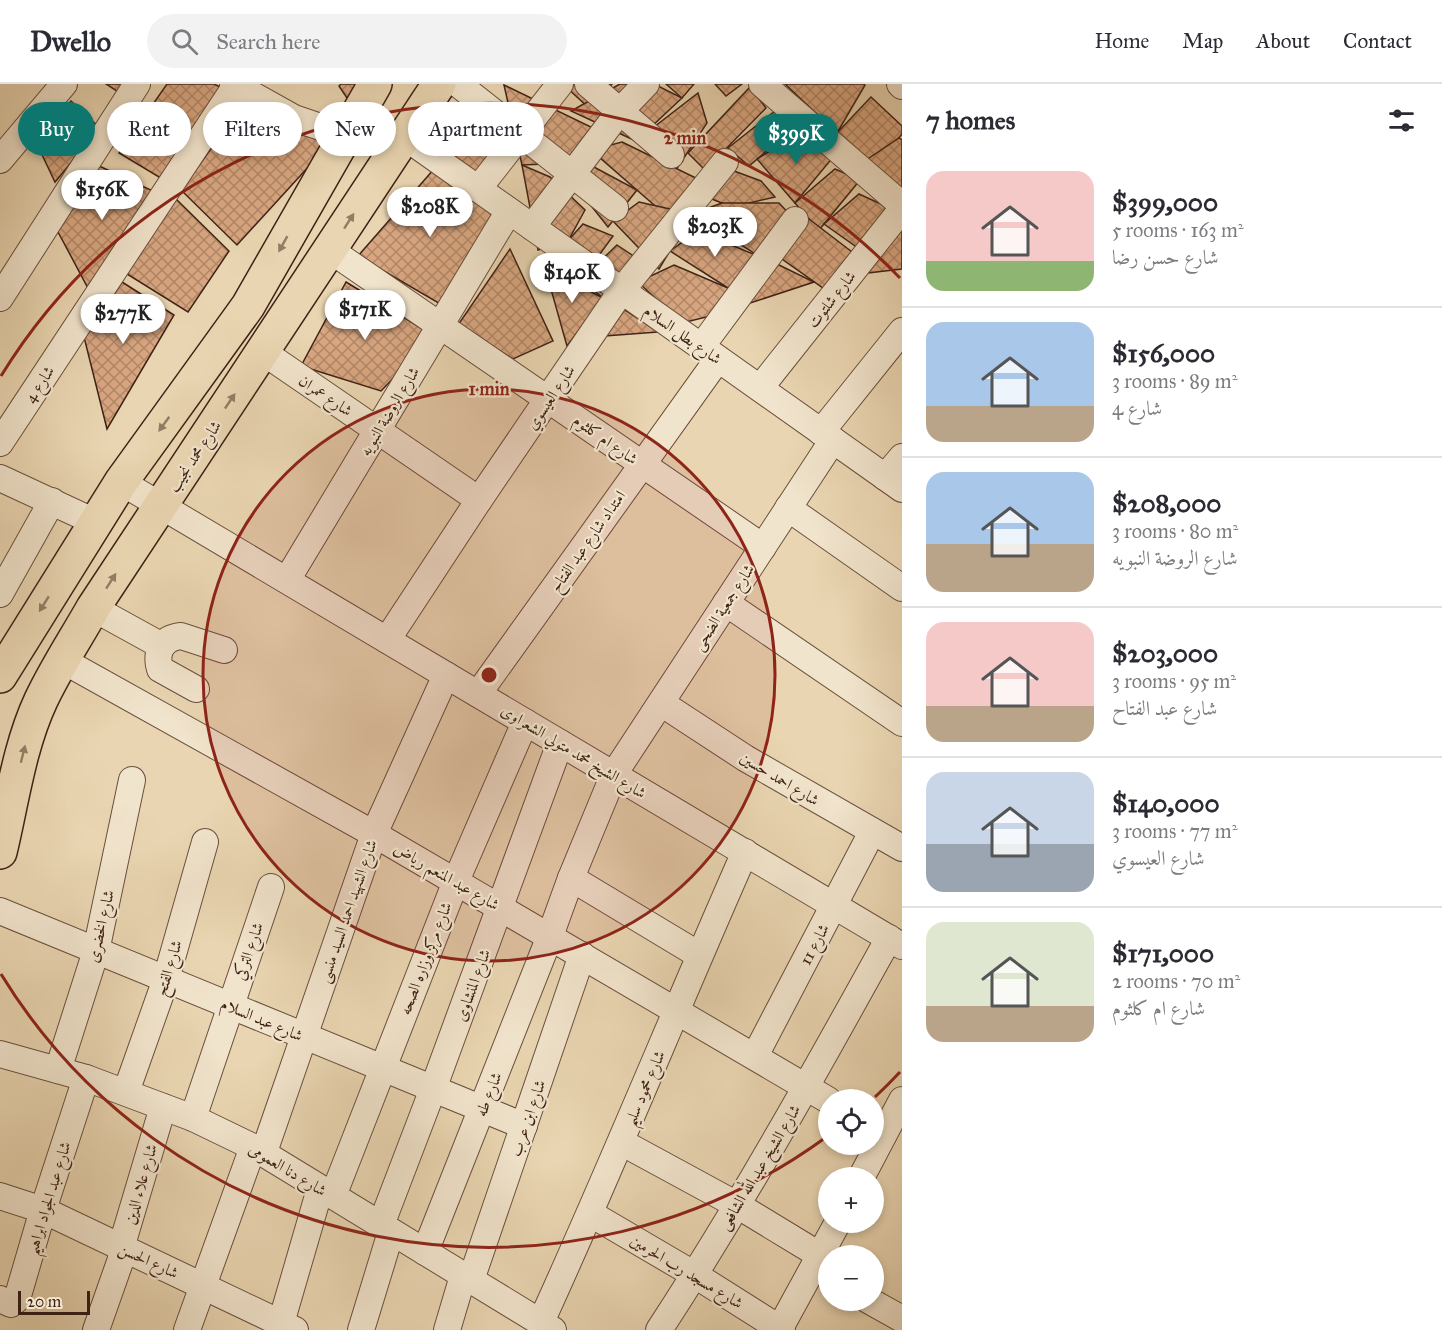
<!DOCTYPE html>
<html lang="en">
<head>
<meta charset="utf-8">
<style>
	body { margin:0; font-family:"IM FELL Great Primer",Amiri,serif; background:#f2f2f3; color:#2b2b33; height:100vh; display:flex; flex-direction:column; font-size:22px; white-space:nowrap }
	* { box-sizing:border-box; margin:0 }
	p { font-size:20px; color:#7c7c81 }
	.icon { flex:none; width:33px; height:33px; fill:none; stroke:currentColor; stroke-width:2; stroke-linecap:round; stroke-linejoin:round }
	.map { position:relative; flex:1; overflow:hidden }
	.panel { display:flex; flex-direction:column; background:#fff; width:540px }
	.panel>* { flex:none }
	.guide { position:absolute; left:18px; top:18px; width:570px; height:54px; display:flex; gap:12px }
	.buttons { position:absolute; left:818px; top:1005px; display:grid; gap:12px }
	.buttons a { display:grid; place-items:center; width:66px; height:66px; border-radius:50%; background:#fff; box-shadow:0 3px 9px #0003; font-size:30px }
	.scale { position:absolute; left:18px; bottom:15px; width:72px; box-sizing:border-box; padding-left:6px; border:3px solid #3f2216; border-top:0; font-size:16px; line-height:21px; white-space:nowrap; color:#3f2216; -webkit-text-stroke:4px #f1e4cc; paint-order:stroke }
	.price { position:absolute; translate:-50% -51px; padding:0 14px; border-radius:21px; background:#fff; color:#222; font-size:20px; line-height:39px; filter:drop-shadow(0 2px 3px #0008) }
	.price::after { content:''; position:absolute; left:50%; top:36px; width:18px; height:14px; margin-left:-9px; background:inherit; clip-path:polygon(0 0,100% 0,50% 100%) }
	.price.selected { background:#0f766e; color:#fff }
	ul { padding:0; list-style:none }
	li { display:flex; align-items:center; gap:18px; height:150px; padding:0 24px }
	li+li { border-top:2px solid #e1e1e2 }
	li span { display:grid; place-items:center; flex:none; width:168px; height:120px; border-radius:18px; color:#555 }
	li>.icon { margin-inline-start:auto }
	span .icon { width:72px; height:72px; fill:#fffc; stroke-width:1 }
	li b { font-size:26px }
	h2 { display:flex; justify-content:space-between; align-items:center; height:72px; padding:0 24px; font-size:26px }
	.tag { padding:0 21px; border-radius:27px; background:#fff; box-shadow:0 3px 9px #0003; font-size:21px; line-height:54px }
	.tag.selected { background:#0f766e; color:#fff }
	header { display:flex; align-items:center; gap:36px; box-sizing:border-box; height:84px; padding:0 30px; background:#fff; border-bottom:2px solid #e1e1e2 }
	header strong { font-size:28px }
	nav { display:flex; gap:33px; margin-inline-start:auto; font-size:21px }
	.search { width:420px; height:54px; background:#f2f2f3; display:flex; align-items:center; gap:15px; box-sizing:border-box; padding:0 21px; border-radius:33px; color:#7c7c81; font-size:22px }
	main { display:flex; flex:1; min-height:0 }
	.map>svg:first-child { display:block }
	.building { fill:url(#building-cross-hatch); stroke:#3f2216; stroke-width:1.5 }
	.lines { fill:none; stroke-linecap:round; stroke-linejoin:round }
	.minor-casing { stroke:#6a4f3d; stroke-width:28 }
	.major-casing { stroke:#3f2216; stroke-width:36 }
	.minor { stroke:#f1e4cc; stroke-width:26 }
	.major { stroke:#e9d5b1; stroke-width:33 }
	.oneway { fill:#947c64 }
	.ring { fill:none; stroke:#8f2418; stroke-width:3 }
	.labels { text-anchor:middle; stroke-width:4.5; stroke-linejoin:round; paint-order:stroke }
	.street-label { font-size:16px; fill:#3f2216; stroke:#f1e4cc }
	.centre { fill:#8f2418; stroke:#f1e4cc; stroke-width:3 }
	.ring-label { font-size:18px; text-anchor:middle; font-weight:bold; fill:#8f2418; stroke:#f1e4cc; stroke-width:4.5; stroke-linejoin:round; paint-order:stroke }
</style>
</head>
<body>
<header>
<strong>Dwello</strong>
<div class="search"><svg class="icon" aria-label="search" viewBox="0 0 24 24"><circle cx="10" cy="10" r="6"/><path d="M15 15l6 6"/></svg>Search here</div>
<nav><a>Home</a><a>Map</a><a>About</a><a>Contact</a></nav>
</header>
<main>
<div class="map">
<svg width="902" height="1246" viewBox="0 0 902 1246">
	<defs>
		<pattern id="building-cross-hatch" width="8" height="8" patternUnits="userSpaceOnUse" patternTransform="scale(1.5)"><rect width="8" height="8" fill="#d8a680"/><path d="M0 0l8 8M0 8l8-8" fill="none" stroke="#b18768"/></pattern>
	</defs>
	<rect width="100%" height="100%" fill="#e9d5b1"/>
	<filter id="stains"><feTurbulence type="fractalNoise" baseFrequency=".00333" numOctaves="4"/><feColorMatrix values="0 0 0 0 .2 0 0 0 0 .09 0 0 0 0 .02 0 0 0 .5 -.17"/></filter>
	<radialGradient id="worn" r=".72"><stop offset=".6" stop-color="#630" stop-opacity="0"/><stop offset="1" stop-color="#630" stop-opacity=".3"/></radialGradient>
	<g class="building">
		<polygon points="106,0 131,0 123,11"/>
		<polygon points="167,0 214,0 224,5 164,96 119,69"/>
		<polygon points="341,0 366,0 351,20 339,2"/>
		<polygon points="563,0 612,0 592,27"/>
		<polygon points="620,0 654,0 682,14 636,57 571,27"/>
		<polygon points="666,0 694,0 682,14"/>
		<polygon points="715,0 742,0 726,12"/>
		<polygon points="785,0 864,0 865,1 837,49"/>
		<polygon points="504,1 595,45 570,79 522,81"/>
		<polygon points="750,3 766,24 705,86 688,69"/>
		<polygon points="698,9 707,39 676,86 636,57"/>
		<polygon points="871,13 902,42 902,50 873,84 837,49"/>
		<polygon points="71,17 100,44 55,98 35,56"/>
		<polygon points="245,18 332,57 237,161 181,106"/>
		<polygon points="462,23 512,61 478,95 432,59"/>
		<polygon points="775,27 791,46 749,82 728,64"/>
		<polygon points="799,49 834,72 795,119 757,75"/>
		<polygon points="899,54 902,56 902,127 850,87"/>
		<polygon points="622,58 700,96 669,134 591,66"/>
		<polygon points="97,81 155,108 90,208 57,146"/>
		<polygon points="522,81 550,93 585,126 568,157 538,166"/>
		<polygon points="592,82 637,106 608,143 577,104"/>
		<polygon points="434,85 495,131 442,221 358,172"/>
		<polygon points="835,85 860,96 819,146 795,119"/>
		<polygon points="734,87 761,97 775,113 732,123 699,110"/>
		<polygon points="859,110 892,125 858,164 824,140"/>
		<polygon points="175,114 229,167 188,228 127,190"/>
		<polygon points="639,118 692,130 659,185 613,137"/>
		<polygon points="722,119 779,119 795,136 765,176 692,130"/>
		<polygon points="809,135 856,171 823,204 772,168"/>
		<polygon points="902,139 902,185 859,190"/>
		<polygon points="583,140 613,152 581,196 550,177"/>
		<polygon points="698,147 760,173 728,204 670,167"/>
		<polygon points="617,161 644,179 603,214 581,196"/>
		<polygon points="510,165 553,257 513,275 458,241"/>
		<polygon points="777,180 814,198 744,221"/>
		<polygon points="674,181 728,204 727,228 682,239 638,198"/>
		<polygon points="545,184 603,214 567,262"/>
		<polygon points="122,198 174,231 107,345 84,253"/>
		<polygon points="346,198 434,252 381,307 301,282"/>
		<polygon points="622,224 659,248 590,253"/>
	</g>
	<g class="lines">
		<g class="minor-casing">
			<g id="minor">
				<polyline points="233,0 294,34 344,51"/>
				<polyline points="458,0 615,124"/>
				<polyline points="588,0 671,71"/>
				<polyline points="762,0 902,121"/>
				<polyline points="900,0 902,2"/>
				<polyline points="405,53 902,405"/>
				<polyline points="0,76 64,0"/>
				<polyline points="478,105 560,0"/>
				<polyline points="532,143 620,27 646,0"/>
				<polyline points="330,166 763,463"/>
				<polyline points="0,214 137,0"/>
				<polyline points="701,263 795,136"/>
				<polyline points="263,268 479,416"/>
				<polyline points="760,304 902,125"/>
				<polyline points="821,348 902,247"/>
				<polyline points="0,359 237,0"/>
				<polyline points="885,393 902,373"/>
				<polyline points="0,394 95,438"/>
				<polyline points="121,398 902,862"/>
				<polyline points="788,424 902,504"/>
				<polyline points="287,496 509,127"/>
				<polyline points="0,510 52,417"/>
				<polyline points="726,519 902,639"/>
				<polyline points="93,524 162,562"/>
				<polyline points="387,556 479,416 622,206 725,78"/>
				<polyline points="62,576 374,750 828,1016"/>
				<path d="M196,605L160,585C155,568 162,554 181,552L224,566"/>
				<polyline points="478,610 718,275"/>
				<polyline points="661,619 745,674 902,764"/>
				<polyline points="571,794 699,871"/>
				<polyline points="0,827 524,1042"/>
				<polyline points="0,970 86,994 193,1034 253,1063 553,1246"/>
				<polyline points="755,972 872,748"/>
				<polyline points="58,986 96,867 132,696"/>
				<polyline points="126,1008 166,895 205,758"/>
				<polyline points="193,1034 271,803"/>
				<polyline points="621,1058 737,1121 821,1172"/>
				<polyline points="264,1068 374,750 446,591"/>
				<polyline points="861,1094 902,1016"/>
				<polyline points="0,1112 43,1126 295,1246"/>
				<polyline points="333,1112 456,797 525,638"/>
				<polyline points="591,1130 695,1191 782,1246"/>
				<polyline points="381,1141 433,1005 560,659"/>
				<polyline points="425,1168 550,852 571,794 614,690 833,356"/>
				<polyline points="471,1196 582,871"/>
				<polyline points="0,1215 11,1220 17,1215 43,1126 86,994"/>
				<polyline points="868,1216 902,1235"/>
				<path d="M541,1238C612,1083 676,924 745,768"/>
				<polyline points="96,1246 121,1175 121,1164 163,1023"/>
				<polyline points="187,1246 253,1063"/>
				<polyline points="279,1246 320,1105"/>
				<polyline points="361,1246 391,1148"/>
				<polyline points="447,1246 463,1192"/>
				<path d="M659,1246C742,1119 816,986 889,854"/>
				<polyline points="779,1246 838,1138"/>
			</g>
		</g>
		<g class="major-casing">
			<g id="major">
				<polyline points="0,592 121,398 248,222 375,0"/>
				<path d="M0,768C12,718 19,663 41,616C56,584 76,554 93,524L439,0"/>
			</g>
		</g>
		<use href="#minor" class="minor"/>
		<use href="#major" class="major"/>
	</g>
	<defs><path id="oneway-solid" d="M-6-.8H1V-3.2L6.5 0L1 3.2V.8H-6Z" transform="scale(1.5)"/></defs>
	<g class="oneway">
		<use href="#oneway-solid" transform="translate(349 137) rotate(-57)"/>
		<use href="#oneway-solid" transform="translate(283 160) rotate(119)"/>
		<use href="#oneway-solid" transform="translate(230 317) rotate(-56)"/>
		<use href="#oneway-solid" transform="translate(164 340) rotate(126)"/>
		<use href="#oneway-solid" transform="translate(111 497) rotate(-57)"/>
		<use href="#oneway-solid" transform="translate(44 520) rotate(122)"/>
		<use href="#oneway-solid" transform="translate(23 670) rotate(-76)"/>
	</g>
	<circle cx="489" cy="591" r="286" fill="#8f2418" fill-opacity=".12"/>
	<g class="ring">
		<circle cx="489" cy="591" r="286"/>
		<path d="M900 988A572 572 0 0 1 875 1013M825 1054A572 572 0 0 1 1 890M1 292A572 572 0 0 1 900 194"/>
	</g>
	<g class="labels">
		<g class="street-label">
			<text transform="translate(831 215) rotate(-52)" y="6">شارع شلتوت</text>
			<text transform="translate(683 250) rotate(35)" y="6">شارع بطل السلام</text>
			<text transform="translate(39 300) rotate(-57)" y="6">شارع 4</text>
			<text transform="translate(326 311) rotate(34)" y="6">شارع عمران</text>
			<text transform="translate(550 313) rotate(-56)" y="6">شارع العيسوي</text>
			<text transform="translate(389 327) rotate(-59)" y="6">شارع الروضة النبويه</text>
			<text transform="translate(606 355) rotate(35)" y="6">شارع ام كلثوم</text>
			<text transform="translate(194 372) rotate(-56)" y="6">شارع محمد نجيب</text>
			<text transform="translate(587 457) rotate(-55)" y="6">امتداد شارع عبد الفتاح</text>
			<text transform="translate(723 523) rotate(-57)" y="6">شارع جمعية الضحى</text>
			<text transform="translate(574 667) rotate(31)" y="6">شارع الشيخ محمد متولي الشعراوى</text>
			<text transform="translate(780 694) rotate(31)" y="6">شارع احمد حسين</text>
			<text transform="translate(447 792) rotate(30)" y="6">شارع عبد المنعم رياض</text>
			<text transform="translate(347 827) rotate(-71)" y="6">شارع الشهيد احمد السيد منسى</text>
			<text transform="translate(100 842) rotate(-77)" y="6">شارع الخضرى</text>
			<text transform="translate(814 860) rotate(-62)" y="6">شارع 11</text>
			<text transform="translate(248 867) rotate(-71)" y="6">شارع التركي</text>
			<text transform="translate(425 874) rotate(-69)" y="6">شارع مركز وزاره الصحه</text>
			<text transform="translate(168 884) rotate(-73)" y="6">شارع الفتح</text>
			<text transform="translate(472 901) rotate(-70)" y="6">شارع المنشاوى</text>
			<text transform="translate(262 935) rotate(23)" y="6">شارع عبد السلام</text>
			<text transform="translate(644 1004) rotate(-67)" y="6">شارع محمود سليم</text>
			<text transform="translate(488 1010) rotate(-68)" y="6">شارع طه</text>
			<text transform="translate(527 1034) rotate(-71)" y="6">شارع ابن عرب</text>
			<text transform="translate(759 1083) rotate(-59)" y="6">شارع الشيخ عبد الله الشافعى</text>
			<text transform="translate(288 1085) rotate(31)" y="6">شارع دنا العمومى</text>
			<text transform="translate(140 1100) rotate(-74)" y="6">شارع علاء الدين</text>
			<text transform="translate(48 1114) rotate(-73)" y="6">شارع عبد الجواد ابراهيم</text>
			<text transform="translate(149 1176) rotate(25)" y="6">شارع الحسن</text>
			<text transform="translate(687 1187) rotate(31)" y="6">شارع مسجد رب الحرمين</text>
		</g>
	</g>
	<circle cx="489" cy="591" r="9" class="centre"/>
	<g class="ring-label">
		<text x="685" y="60">2 min</text>
		<text x="489" y="311">1 min</text>
	</g>
	<rect width="100%" height="100%" filter="url(#stains)"/>
	<rect width="100%" height="100%" fill="url(#worn)"/>
</svg>
<div class="buttons">
<a><svg class="icon" aria-label="locate" viewBox="0 0 24 24"><circle cx="12" cy="12" r="6"/><path d="M12 2v4M12 18v4M2 12h4M18 12h4"/></svg></a>
<a>+</a>
<a>−</a>
</div>
<div class="scale">20 m</div>
<b class="price selected" style="left:796px;top:81px">$399K</b>
<b class="price" style="left:102px;top:137px">$156K</b>
<b class="price" style="left:430px;top:154px">$208K</b>
<b class="price" style="left:715px;top:174px">$203K</b>
<b class="price" style="left:572px;top:220px">$140K</b>
<b class="price" style="left:365px;top:257px">$171K</b>
<b class="price" style="left:123px;top:261px">$277K</b>
<div class="guide">
<a class="tag selected">Buy</a>
<a class="tag">Rent</a>
<a class="tag">Filters</a>
<a class="tag">New</a>
<a class="tag">Apartment</a>
</div>
</div>
<section class="panel">
<h2>7 homes<svg class="icon" aria-label="filters" viewBox="0 0 24 24"><path d="M4 7h16M4 17h16"/><circle cx="9" cy="7" r="2"/><circle cx="15" cy="17" r="2"/></svg></h2>
<ul>
<li><span style="background:linear-gradient(#f6c9c9 75%,#8fb573 0)"><svg class="icon" aria-label="home" viewBox="0 0 24 24"><path d="M3 11l9-7 9 7M6 9v11h12V9"/></svg></span><div><b>$399,000</b><p>5 rooms · 163 m²</p><p>شارع حسن رضا</p></div></li>
<li><span style="background:linear-gradient(#a9c7e8 70%,#b9a48a 0)"><svg class="icon" aria-label="home" viewBox="0 0 24 24"><path d="M3 11l9-7 9 7M6 9v11h12V9"/></svg></span><div><b>$156,000</b><p>3 rooms · 89 m²</p><p>شارع 4</p></div></li>
<li><span style="background:linear-gradient(#a9c7e8 60%,#b9a48a 0)"><svg class="icon" aria-label="home" viewBox="0 0 24 24"><path d="M3 11l9-7 9 7M6 9v11h12V9"/></svg></span><div><b>$208,000</b><p>3 rooms · 80 m²</p><p>شارع الروضة النبويه</p></div></li>
<li><span style="background:linear-gradient(#f6c9c9 70%,#b9a48a 0)"><svg class="icon" aria-label="home" viewBox="0 0 24 24"><path d="M3 11l9-7 9 7M6 9v11h12V9"/></svg></span><div><b>$203,000</b><p>3 rooms · 95 m²</p><p>شارع عبد الفتاح</p></div></li>
<li><span style="background:linear-gradient(#c9d6e8 60%,#9aa5b1 0)"><svg class="icon" aria-label="home" viewBox="0 0 24 24"><path d="M3 11l9-7 9 7M6 9v11h12V9"/></svg></span><div><b>$140,000</b><p>3 rooms · 77 m²</p><p>شارع العيسوي</p></div></li>
<li><span style="background:linear-gradient(#dfe7d0 70%,#b9a48a 0)"><svg class="icon" aria-label="home" viewBox="0 0 24 24"><path d="M3 11l9-7 9 7M6 9v11h12V9"/></svg></span><div><b>$171,000</b><p>2 rooms · 70 m²</p><p>شارع ام كلثوم</p></div></li>
</ul>
</section>
</main>
</body>
</html>
